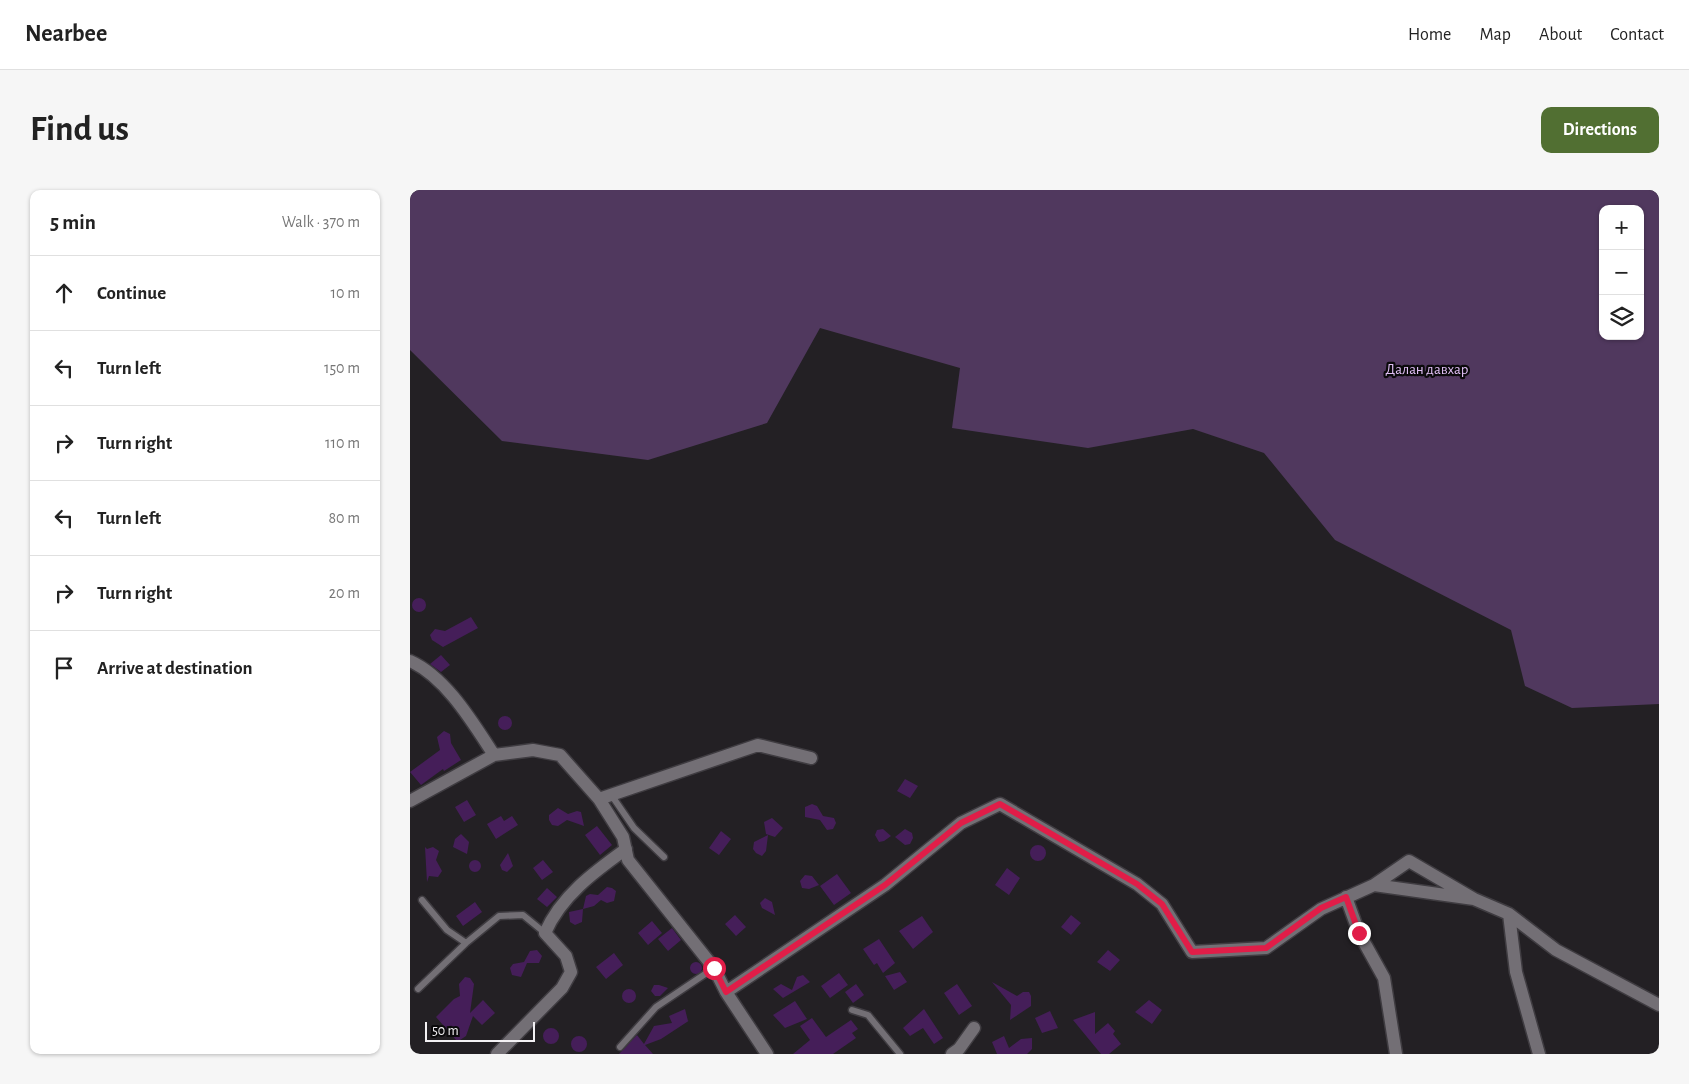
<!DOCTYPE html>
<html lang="en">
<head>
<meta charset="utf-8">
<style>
	body { margin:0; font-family:"Alegreya Sans",sans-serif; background:#f6f6f6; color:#222 }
	.controls { position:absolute; right:15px; top:15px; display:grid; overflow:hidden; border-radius:10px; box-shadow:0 1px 4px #0004 }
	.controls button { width:45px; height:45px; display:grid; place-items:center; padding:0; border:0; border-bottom:1px solid #e0e0e0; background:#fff; color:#222; font:25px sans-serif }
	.scale { position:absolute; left:15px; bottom:12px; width:110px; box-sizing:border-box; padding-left:5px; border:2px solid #f3f1f4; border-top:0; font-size:14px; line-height:18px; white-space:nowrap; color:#f3f1f4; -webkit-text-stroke:4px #0b0a0c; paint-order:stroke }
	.stop { position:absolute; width:15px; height:15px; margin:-11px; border:4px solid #e11d48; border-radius:50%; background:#fff }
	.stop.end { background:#e11d48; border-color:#fff; box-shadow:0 1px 5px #0008 }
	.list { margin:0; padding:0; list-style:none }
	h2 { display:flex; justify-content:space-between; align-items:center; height:65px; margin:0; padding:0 20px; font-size:21px }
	h2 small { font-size:16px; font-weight:400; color:#767676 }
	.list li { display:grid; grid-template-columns:32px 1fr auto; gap:15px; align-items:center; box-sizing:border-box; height:75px; padding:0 20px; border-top:1px solid #e0e0e0 }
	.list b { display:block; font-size:19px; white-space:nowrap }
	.list em { font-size:16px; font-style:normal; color:#767676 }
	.icon { flex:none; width:28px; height:28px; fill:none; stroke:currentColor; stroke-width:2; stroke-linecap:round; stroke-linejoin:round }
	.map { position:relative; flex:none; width:1249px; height:864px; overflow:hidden; border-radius:10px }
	header { display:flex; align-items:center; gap:30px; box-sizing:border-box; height:70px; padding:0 25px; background:#fff; border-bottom:1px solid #e0e0e0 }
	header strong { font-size:24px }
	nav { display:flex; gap:28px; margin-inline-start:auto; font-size:18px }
	.intro { display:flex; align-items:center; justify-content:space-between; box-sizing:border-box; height:120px; padding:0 30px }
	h1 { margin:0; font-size:35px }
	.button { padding:12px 22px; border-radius:10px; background:#516f32; color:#fff; font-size:18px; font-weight:700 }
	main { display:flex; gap:30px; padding:0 30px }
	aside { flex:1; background:#fff; border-radius:10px; box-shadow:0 1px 4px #0004 }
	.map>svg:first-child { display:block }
</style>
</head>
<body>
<header>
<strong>Nearbee</strong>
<nav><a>Home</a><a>Map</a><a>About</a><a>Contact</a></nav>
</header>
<div class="intro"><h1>Find us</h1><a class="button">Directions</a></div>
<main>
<aside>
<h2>5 min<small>Walk · 370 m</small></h2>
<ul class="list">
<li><svg class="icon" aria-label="ahead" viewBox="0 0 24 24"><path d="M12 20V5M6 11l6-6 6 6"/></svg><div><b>Continue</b></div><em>10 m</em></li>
<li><svg class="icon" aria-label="left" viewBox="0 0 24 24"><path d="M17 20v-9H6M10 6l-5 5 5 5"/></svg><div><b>Turn left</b></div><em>150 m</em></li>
<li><svg class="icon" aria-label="right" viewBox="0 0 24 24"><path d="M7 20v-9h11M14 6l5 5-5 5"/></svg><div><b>Turn right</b></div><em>110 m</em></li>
<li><svg class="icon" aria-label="left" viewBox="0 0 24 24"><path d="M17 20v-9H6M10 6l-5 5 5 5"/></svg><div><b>Turn left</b></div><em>80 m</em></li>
<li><svg class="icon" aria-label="right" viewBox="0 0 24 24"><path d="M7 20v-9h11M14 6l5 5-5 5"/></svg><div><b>Turn right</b></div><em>20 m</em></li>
<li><svg class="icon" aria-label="arrive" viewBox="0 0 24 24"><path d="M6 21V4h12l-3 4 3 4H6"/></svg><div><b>Arrive at destination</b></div></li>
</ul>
</aside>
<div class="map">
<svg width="1249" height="864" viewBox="0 0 1249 864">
	<rect width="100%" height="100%" fill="#232024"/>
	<path fill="#50385e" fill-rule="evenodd" d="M 0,0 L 1249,0 L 1249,514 L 1162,518 L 1115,496 L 1101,440 L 925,350 L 854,263 L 783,239 L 678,258 L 542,238 L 550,178 L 410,138 L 357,233 L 238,270 L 92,251 L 0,160 ZM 1193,19 L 1230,19 L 1230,146 L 1193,146 Z"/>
	<path fill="#451e59" d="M2 415a7 7 0 1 1 14 0a7 7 0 1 1-14 0Z
		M 61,427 L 68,438 L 33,457 L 22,450 L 20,445 L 25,439 L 35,441 Z
		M 31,465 L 40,475 L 31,482 L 20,474 Z
		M88 533a7 7 0 1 1 14 0a7 7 0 1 1-14 0Z
		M 34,541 L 40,544 L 41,553 L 51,570 L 34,581 L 33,579 L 11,595 L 0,582 L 30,560 L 27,547 Z
		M 495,589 L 508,596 L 500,608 L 487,601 Z
		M 57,610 L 66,625 L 54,632 L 45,617 Z
		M 402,614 L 407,616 L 413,626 L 424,628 L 426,633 L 423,639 L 417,640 L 410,630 L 395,627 L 395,617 Z
		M 148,618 L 158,624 L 167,621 L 171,622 L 174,636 L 157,630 L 148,636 L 142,635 L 139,630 L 139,625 Z
		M 91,626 L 94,631 L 102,626 L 108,635 L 86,649 L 77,634 Z
		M 362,628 L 373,638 L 365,647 L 356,644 L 354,632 Z
		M 187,636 L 202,655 L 190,665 L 175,645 Z
		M 473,639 L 481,646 L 474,651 L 469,652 L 465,645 L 467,640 Z
		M 495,639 L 502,643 L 503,648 L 500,654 L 495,655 L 485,647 Z
		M 311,641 L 321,649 L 309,665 L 299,658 Z
		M 51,644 L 59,652 L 57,664 L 43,657 L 45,649 Z
		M 358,645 L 356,661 L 352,666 L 346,663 L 343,659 L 344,652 Z
		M620 663a8 8 0 1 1 16 0a8 8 0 1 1-16 0Z
		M 15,657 L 17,659 L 23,657 L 29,661 L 26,670 L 32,681 L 28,687 L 19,686 L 17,692 Z
		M 98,663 L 103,676 L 97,682 L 92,680 L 90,675 Z
		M59 676a6 6 0 1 1 12 0a6 6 0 1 1-12 0Z
		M 133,670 L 143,682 L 132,690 L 123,678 Z
		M 597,678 L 610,688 L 599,705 L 585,695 Z
		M 427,684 L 441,703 L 424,715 L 410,696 Z
		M 395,685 L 402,686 L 409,695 L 399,699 L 392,698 L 390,691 Z
		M 197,697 L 202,698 L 206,701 L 204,711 L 197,713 L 191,710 L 184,716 L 173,719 L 176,706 L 180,704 L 188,705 Z
		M 137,698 L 147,707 L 137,717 L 127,709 Z
		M 355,708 L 362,712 L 365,725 L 352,718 L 350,713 Z
		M 65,712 L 72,722 L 53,736 L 46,726 Z
		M 173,719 L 172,732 L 165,735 L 160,732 L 159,722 Z
		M 325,725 L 336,737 L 326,746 L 315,734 Z
		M 661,725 L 671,733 L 661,745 L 651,737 Z
		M 512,726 L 523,742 L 503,759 L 489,741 Z
		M 242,731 L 252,743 L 238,755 L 228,743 Z
		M 262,738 L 271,750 L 258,761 L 248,749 Z
		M 469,749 L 485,773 L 473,783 L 467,773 L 464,775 L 453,759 Z
		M 127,760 L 132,766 L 129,773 L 117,773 L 111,787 L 102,785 L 100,778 L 103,774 L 114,772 L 120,761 Z
		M 698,760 L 710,770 L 700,781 L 687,772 Z
		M 204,763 L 213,775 L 196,789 L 186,777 Z
		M280 778a6 6 0 1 1 12 0a6 6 0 1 1-12 0Z
		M 490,782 L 497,792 L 484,800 L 475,786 Z
		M 429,783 L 438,795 L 420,808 L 411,796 Z
		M 393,785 L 400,792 L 373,808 L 363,799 L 371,794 L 382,800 L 387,787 Z
		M 55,787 L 60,788 L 64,794 L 60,823 L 73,810 L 85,823 L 72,835 L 63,826 L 56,846 L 50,850 L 46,850 L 26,827 L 44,809 L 50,806 L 49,794 Z
		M 582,792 L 607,806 L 613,802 L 619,802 L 621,806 L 621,816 L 600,830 L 601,815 Z
		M 446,794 L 454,805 L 443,813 L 435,802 Z
		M 547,794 L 562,816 L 549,825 L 534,803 Z
		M 244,795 L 249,795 L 258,798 L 250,806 L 245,806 L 241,801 Z
		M212 806a7 7 0 1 1 14 0a7 7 0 1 1-14 0Z
		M 739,810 L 752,820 L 742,834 L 725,822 Z
		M 385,811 L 397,829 L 375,838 L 363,825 Z
		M 275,819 L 278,831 L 280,830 L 251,849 L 235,855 L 243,864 L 209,864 L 227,845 L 234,854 L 244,836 L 262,833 L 259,826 Z
		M 514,819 L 533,848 L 524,854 L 513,838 L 500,846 L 493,838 Z
		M 640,821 L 648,838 L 632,843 L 625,828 Z
		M 685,822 L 685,844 L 698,833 L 705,841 L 703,844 L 711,854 L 699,864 L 691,864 L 663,830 Z
		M 402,828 L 416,847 L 441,830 L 448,839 L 442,843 L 446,848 L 423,864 L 383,864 L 400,850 L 390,836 Z
		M133 846a8 8 0 1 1 16 0a8 8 0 1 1-16 0Z
		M161 854a8 8 0 1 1 16 0a8 8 0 1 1-16 0Z
		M 594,846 L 599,858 L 611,849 L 622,848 L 622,859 L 617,864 L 587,864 L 582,852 Z"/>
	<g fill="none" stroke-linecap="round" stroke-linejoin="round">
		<defs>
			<path id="lane" d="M 202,606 L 224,638 L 254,667
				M 12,710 L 37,740 L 56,753
				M 8,799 L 56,753 L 89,726 L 113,725 L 135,743
				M 442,820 L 458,825 L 490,864
				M 210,857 L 246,817 L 304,778"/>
			<path id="street" d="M 0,471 C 36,487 63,533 84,565 L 123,560 L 150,565 L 189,609 L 213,647 L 218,670 L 304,778 L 316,802 L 357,864
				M 189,609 L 348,555 L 401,568
				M 0,611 L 84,565
				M 936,707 L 949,743 L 974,788 L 986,864
				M 1064,709 L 1099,724 L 1146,760 L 1249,815
				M 1099,724 L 1106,782 L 1129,864
				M 316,802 L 475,695 L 551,633 L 590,614 L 727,694 L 752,714 L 782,762 L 856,758 L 911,719 L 964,695 L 1064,709 L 999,671 L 964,695
				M 87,864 L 152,798 L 161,782 L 156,766 L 135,743 C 151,706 184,682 216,659
				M 542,864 L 549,859 L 564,838"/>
		</defs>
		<use href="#lane" stroke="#3f3c41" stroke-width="9"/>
		<use href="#street" stroke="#3f3c41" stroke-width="15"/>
		<use href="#lane" stroke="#736f75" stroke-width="6"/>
		<use href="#street" stroke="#736f75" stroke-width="12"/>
	</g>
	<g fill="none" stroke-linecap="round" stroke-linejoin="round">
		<path stroke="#e11d48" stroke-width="6" d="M 304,778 L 316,802 L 475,695 L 551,633 L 590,614 L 727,694 L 752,714 L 782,762 L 856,758 L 911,718 L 936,707 L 949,743"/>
	</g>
	<g text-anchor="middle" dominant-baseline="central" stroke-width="4.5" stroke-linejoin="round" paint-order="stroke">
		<g font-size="15" fill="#dfbef4" stroke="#0b0a0c">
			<text x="1017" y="179">Далан давхар</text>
		</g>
	</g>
</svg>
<div class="controls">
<button>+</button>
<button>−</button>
<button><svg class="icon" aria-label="layers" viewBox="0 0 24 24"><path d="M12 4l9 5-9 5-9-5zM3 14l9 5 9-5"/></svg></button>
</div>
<div class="scale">50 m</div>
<div class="stop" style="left:304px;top:778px"></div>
<div class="stop end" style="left:949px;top:743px"></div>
</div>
</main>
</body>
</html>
